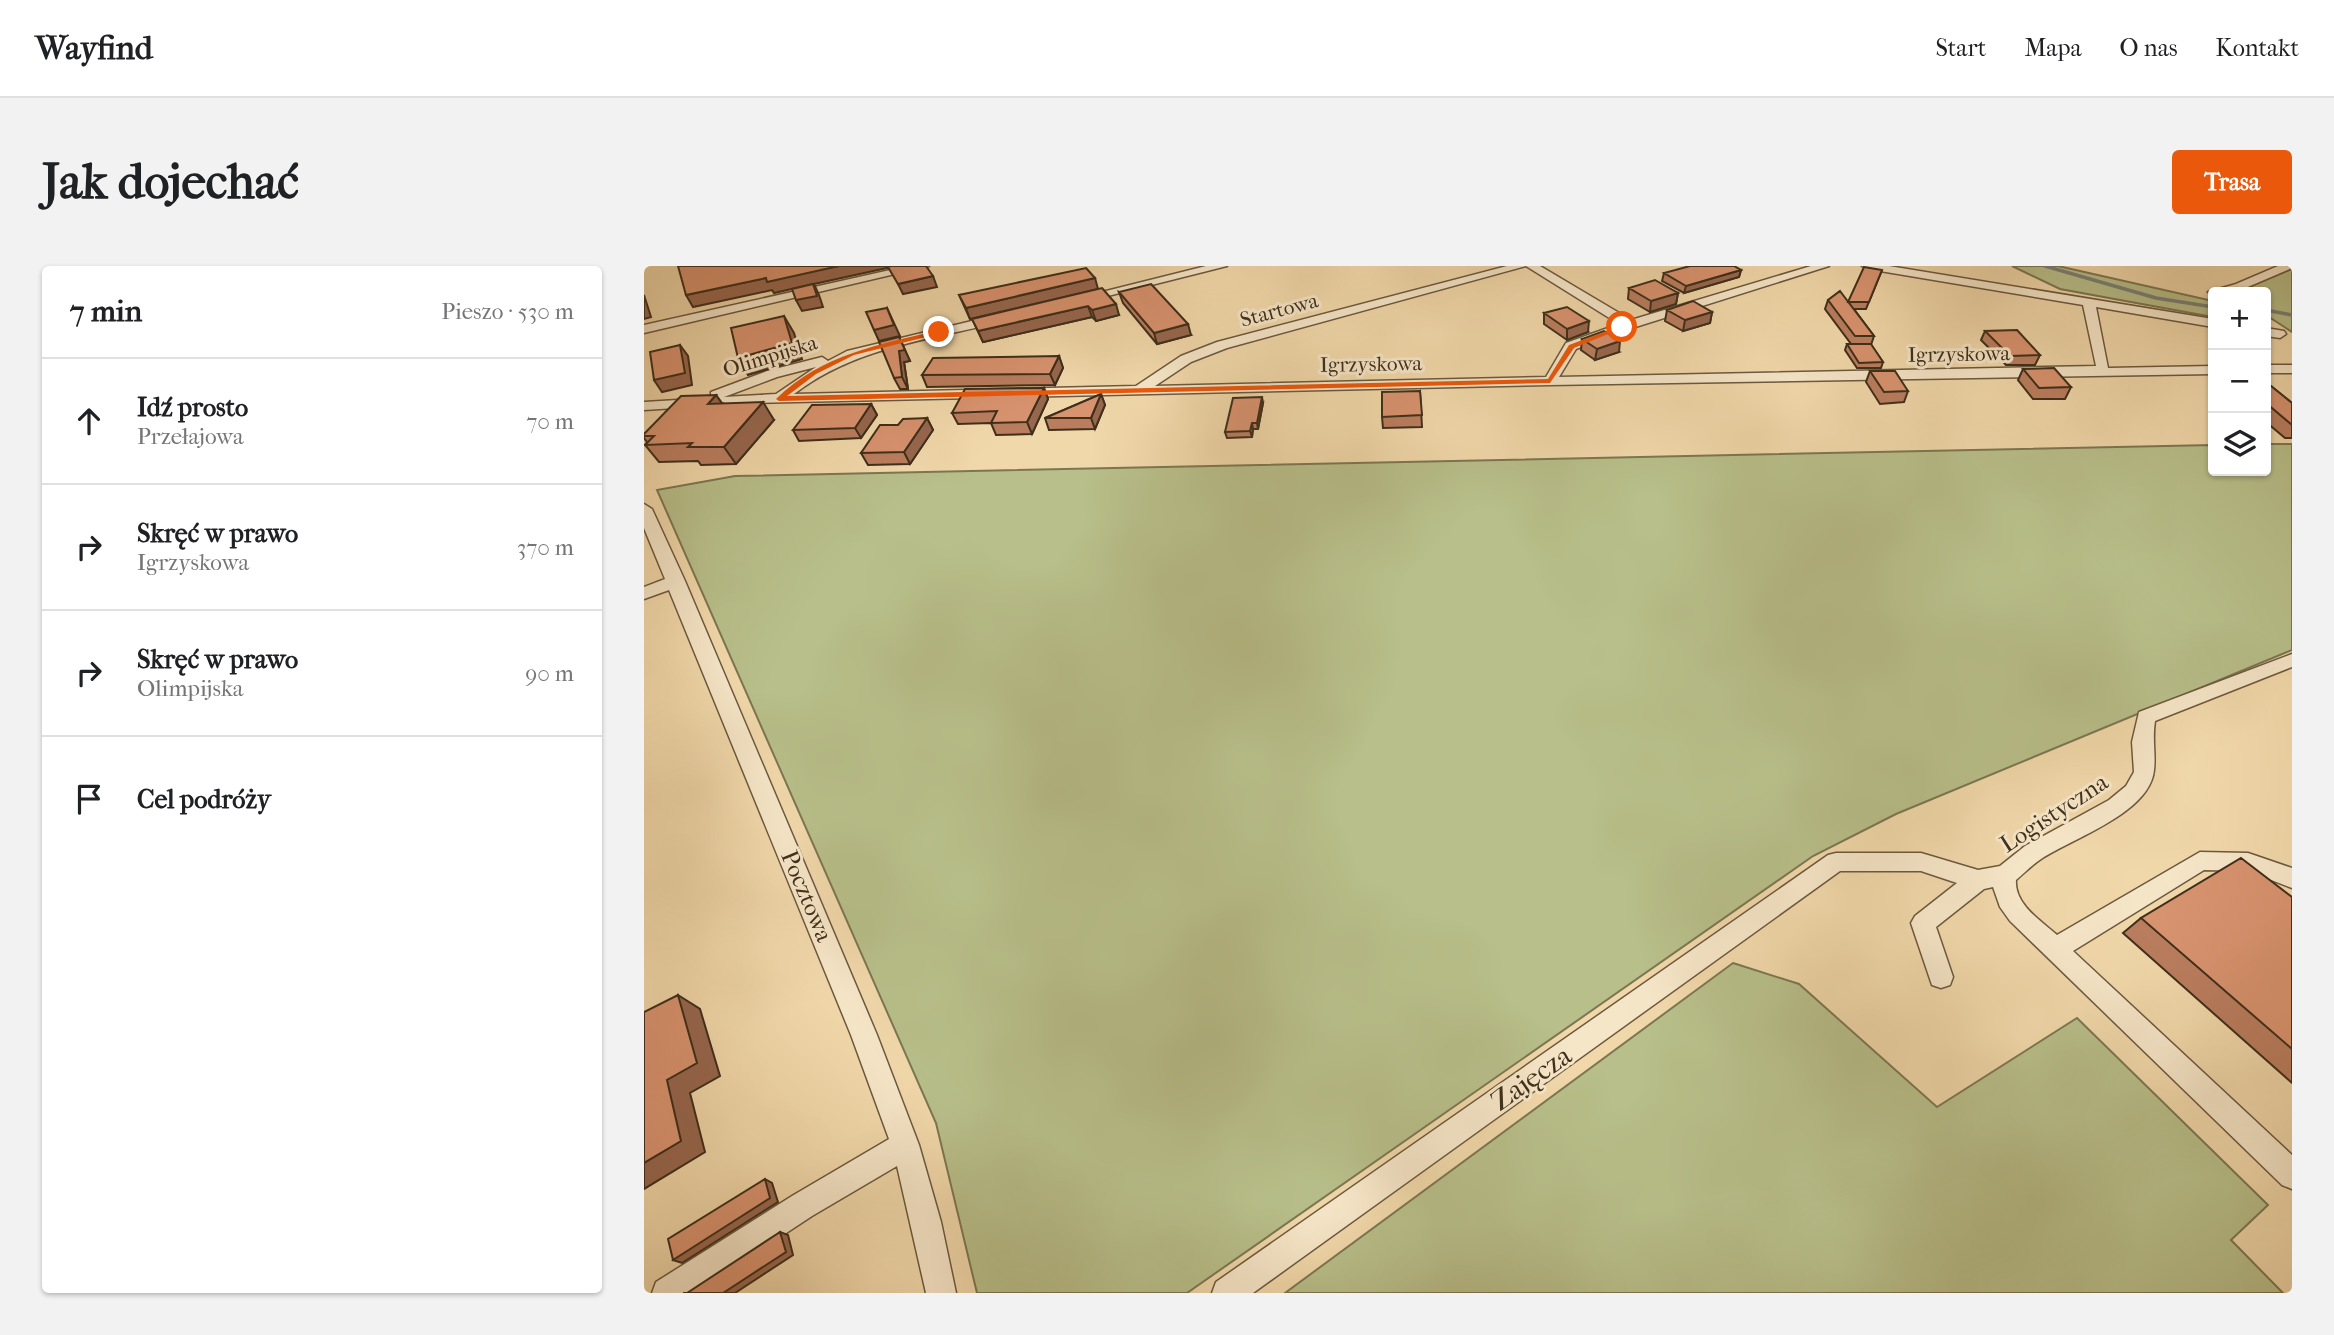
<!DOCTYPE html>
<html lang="pl">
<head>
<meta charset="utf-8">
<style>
	body { margin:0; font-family:"IM FELL French Canon",serif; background:#f2f2f2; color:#202124 }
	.controls { position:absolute; right:21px; top:21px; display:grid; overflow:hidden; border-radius:7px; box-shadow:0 2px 5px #0004 }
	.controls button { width:63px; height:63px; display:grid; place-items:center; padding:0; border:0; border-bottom:2px solid #e0e0e0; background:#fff; color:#202124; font:35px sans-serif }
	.stop { position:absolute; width:21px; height:21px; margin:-16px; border:5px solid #ea580c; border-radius:50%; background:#fff }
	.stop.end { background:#ea580c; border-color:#fff; box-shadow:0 2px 7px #0008 }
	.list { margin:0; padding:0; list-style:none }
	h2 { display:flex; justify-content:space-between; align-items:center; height:91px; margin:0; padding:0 28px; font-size:30px }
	h2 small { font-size:23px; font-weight:400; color:#757577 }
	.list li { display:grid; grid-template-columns:46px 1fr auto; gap:21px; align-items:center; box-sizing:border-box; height:126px; padding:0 28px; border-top:2px solid #e0e0e0 }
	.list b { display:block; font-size:26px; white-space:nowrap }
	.list p { margin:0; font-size:23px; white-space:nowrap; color:#757577 }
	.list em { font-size:23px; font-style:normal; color:#757577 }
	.icon { flex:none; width:38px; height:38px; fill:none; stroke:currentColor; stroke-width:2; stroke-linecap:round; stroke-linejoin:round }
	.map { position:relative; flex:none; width:1648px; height:1027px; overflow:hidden; border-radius:7px }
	header { display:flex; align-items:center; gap:42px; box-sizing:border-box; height:98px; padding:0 35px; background:#fff; border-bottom:2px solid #e0e0e0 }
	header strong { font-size:33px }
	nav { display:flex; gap:38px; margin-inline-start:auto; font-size:24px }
	.intro { display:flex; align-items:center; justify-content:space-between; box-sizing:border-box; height:168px; padding:0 42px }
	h1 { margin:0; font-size:49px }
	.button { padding:18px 32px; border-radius:7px; background:#ea580c; color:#fff; font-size:24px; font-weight:700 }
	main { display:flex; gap:42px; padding:0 42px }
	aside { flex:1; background:#fff; border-radius:7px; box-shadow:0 2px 5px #0004 }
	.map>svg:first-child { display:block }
</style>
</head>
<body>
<header>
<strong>Wayfind</strong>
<nav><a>Start</a><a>Mapa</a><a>O nas</a><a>Kontakt</a></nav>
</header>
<div class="intro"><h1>Jak dojechać</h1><a class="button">Trasa</a></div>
<main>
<aside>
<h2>7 min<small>Pieszo · 530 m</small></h2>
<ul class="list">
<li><svg class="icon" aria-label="ahead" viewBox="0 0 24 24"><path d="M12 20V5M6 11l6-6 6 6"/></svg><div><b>Idź prosto</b><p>Przełajowa</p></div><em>70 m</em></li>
<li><svg class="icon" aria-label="right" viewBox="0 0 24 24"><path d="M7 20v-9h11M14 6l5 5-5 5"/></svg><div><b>Skręć w prawo</b><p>Igrzyskowa</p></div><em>370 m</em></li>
<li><svg class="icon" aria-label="right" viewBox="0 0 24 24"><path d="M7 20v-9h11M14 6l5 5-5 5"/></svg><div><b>Skręć w prawo</b><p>Olimpijska</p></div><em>90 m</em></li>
<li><svg class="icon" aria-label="arrive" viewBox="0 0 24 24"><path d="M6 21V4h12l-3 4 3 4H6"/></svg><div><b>Cel podróży</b></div></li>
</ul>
</aside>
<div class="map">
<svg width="1648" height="1027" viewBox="0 0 1648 1027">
	<rect width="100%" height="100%" fill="#f1d8aa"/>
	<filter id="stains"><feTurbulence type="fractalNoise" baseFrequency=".00286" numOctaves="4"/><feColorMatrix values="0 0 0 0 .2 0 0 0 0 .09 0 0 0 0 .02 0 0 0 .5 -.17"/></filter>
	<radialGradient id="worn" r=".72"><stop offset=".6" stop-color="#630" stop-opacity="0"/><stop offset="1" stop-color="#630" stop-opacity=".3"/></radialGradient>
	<path fill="#b8bf8a" stroke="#7c7752" stroke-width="2" d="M 1368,0 L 1414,0 L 1569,35 L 1569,51 L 1416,23 Z
		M 1648,3 L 1648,66 L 1622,49 L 1622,26 L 1593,26 Z
		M 1622,178 L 1648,178 L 1648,384 L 1252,548 L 1169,590 L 543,1027 L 333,1027 L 292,857 L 13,224 L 91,210 L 1569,179 L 1569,205 L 1622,205 Z
		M 1089,697 L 1155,718 L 1293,841 L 1433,752 L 1624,939 L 1587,974 L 1639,1027 L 641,1027 Z"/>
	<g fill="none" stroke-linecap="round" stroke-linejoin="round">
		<path stroke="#7a8077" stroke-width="3.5" d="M 1401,0 L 1512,32 L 1569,41
			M 1622,44 L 1648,49"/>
		<defs>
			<path id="minor" d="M 264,0 L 285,0 L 0,67 L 0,59 Z
				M 562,0 L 583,0 L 436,37 L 430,33 Z
				M 863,0 L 882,0 L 583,82 L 547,96 L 511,120 L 902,111 L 922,77 L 975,58 L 882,0 L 896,0 L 987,54 L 1167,0 L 1185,0 L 982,64 L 932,83 L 915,111 L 1452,100 L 1439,39 L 1224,3 L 1218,0 L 1245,0 L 1569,53 L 1569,61 L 1452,41 L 1464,102 L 1569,100 L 1569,108 L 906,119 L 111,137 L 0,144 L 0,136 L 67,132 L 67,126 L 123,105 L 178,91 L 184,95 L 203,85 L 357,48 L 363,52 L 361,55 C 288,73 211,81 150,128 L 492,120 L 537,90 L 573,76 ZM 172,101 L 132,128 L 80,131 L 133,111 Z
				M 1634,0 L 1648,0 L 1648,2 L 1599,23 L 1569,26 L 1569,29 L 1564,26 L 1592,18 Z
				M 1622,62 L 1640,65 L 1642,68 L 1636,72 L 1622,70 Z
				M 1622,99 L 1648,99 L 1648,107 L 1622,107 Z
				M 0,238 L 8,243 L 41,315 L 233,769 L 275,879 L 297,956 L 312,1027 L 282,1027 L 253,900 L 168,950 L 51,1027 L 8,1027 L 12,1016 L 148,930 L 245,873 L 207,769 L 25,324 L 0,333 L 0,321 L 21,313 L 0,262 Z
				M 1648,388 L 1648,401 L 1511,455 C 1508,474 1512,488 1510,504 C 1506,547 1429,572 1397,593 C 1388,599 1380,607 1372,614 C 1370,638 1397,655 1413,669 L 1556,586 L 1604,587 L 1648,602 L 1648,622 L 1604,605 L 1560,604 L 1429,685 L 1648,889 L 1648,923 L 1638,919 L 1366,655 L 1356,641 L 1349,621 L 1340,623 L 1292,661 L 1309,711 L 1306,719 L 1297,722 L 1288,719 L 1267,657 L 1271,650 L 1313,617 L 1277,605 L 1196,605 L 609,1027 L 568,1027 L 572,1016 L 1184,589 L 1192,587 L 1277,587 L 1334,604 L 1356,600 L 1381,580 L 1465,534 L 1482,520 L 1490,506 L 1488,476 L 1495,446 Z"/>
		</defs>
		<use href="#minor" stroke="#6c593f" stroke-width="3"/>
		<use href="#minor" fill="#f6e6c8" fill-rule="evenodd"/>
	</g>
	<path fill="#ba7e5f" stroke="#3f2f1b" stroke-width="2" d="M 1097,4 L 1095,11 L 1040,27 L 1018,15 L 1020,7 Z
		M 1238,4 L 1222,43 L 1210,43 L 1230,70 L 1227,79 L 1239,96 L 1237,102 L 1213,102 L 1201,84 L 1203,78 L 1207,78 L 1181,43 L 1184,34 L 1205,36 Z
		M 985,22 L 1034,27 L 1032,38 L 1006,46 L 984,33 Z
		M 454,23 L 475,49 L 452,55 L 448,51 L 339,76 L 328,53 L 404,35 L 326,53 L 315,29 Z
		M 475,26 L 547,69 L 513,78 L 479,37 Z
		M 1023,44 L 1068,46 L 1066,57 L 1039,65 L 1021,55 Z
		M 900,47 L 944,66 L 923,74 L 900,58 Z
		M 1341,65 L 1396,89 L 1391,99 L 1362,99 L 1337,74 Z
		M 255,71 L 266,95 L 260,96 L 264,123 L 256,123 L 250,112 Z
		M 938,73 L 975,86 L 951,94 L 937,84 Z
		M 415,90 L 419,102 L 411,119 L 283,121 L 278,109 Z
		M 1379,103 L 1427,121 L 1421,133 L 1389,133 L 1374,114 Z
		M 1226,105 L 1264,125 L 1260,136 L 1236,138 L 1222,116 Z
		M 1622,116 L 1648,137 L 1648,172 L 1641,172 L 1622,156 Z
		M 400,122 L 404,133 L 388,168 L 352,169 L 347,157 L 314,158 L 308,147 Z
		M 776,125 L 778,161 L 739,162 L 738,151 Z
		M 457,128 L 461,139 L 451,163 L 405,164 L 401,152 Z
		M 72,129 L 78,137 L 130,154 L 92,198 L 57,199 L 54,195 L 15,196 L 1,179 L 3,176 L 0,172 L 0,168 Z
		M 619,137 L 614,163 L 609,163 L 608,171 L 583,172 L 581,166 Z
		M 227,138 L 233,149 L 217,172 L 155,175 L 149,164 Z
		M 283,152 L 289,164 L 266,198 L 224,199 L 217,187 L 254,159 Z
		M 1648,631 L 1648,817 L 1479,667 L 1497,652 Z"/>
	<path fill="#97674e" stroke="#3f2f1b" stroke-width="2" d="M 195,0 L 252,0 L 170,18 L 175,29 L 179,41 L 158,45 L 152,34 L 169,18 L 130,27 L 128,24 L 49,41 L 42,29 L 122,12 Z
		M 1097,4 L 1095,11 L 1040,27 L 1042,20 Z
		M 289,10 L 293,21 L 259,28 L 254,18 Z
		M 451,12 L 454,23 L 326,53 L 322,42 Z
		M 1034,27 L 1032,38 L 1006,46 L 1007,35 Z
		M 0,29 L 7,51 L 0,53 Z
		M 472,38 L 475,49 L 452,55 L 448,44 Z
		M 444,40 L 448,51 L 339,76 L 334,65 Z
		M 243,42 L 256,70 L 235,75 L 230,64 Z
		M 1068,46 L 1066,57 L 1039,65 L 1041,54 Z
		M 140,50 L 150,67 L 158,93 L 104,109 L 94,92 Z
		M 945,55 L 944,66 L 923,74 L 923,63 Z
		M 544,58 L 547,69 L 513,78 L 510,67 Z
		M 255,71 L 266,95 L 260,96 L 264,123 L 258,111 L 255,85 Z
		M 976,75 L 975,86 L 951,94 L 953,83 Z
		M 36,79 L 44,90 L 48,119 L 18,126 L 10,114 Z
		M 415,90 L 419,102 L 411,119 L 406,108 Z
		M 400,122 L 404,133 L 388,168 L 383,156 Z
		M 457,128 L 461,139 L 451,163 L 447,152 Z
		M 72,129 L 84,146 L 64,138 Z
		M 618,131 L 619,137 L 614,163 L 613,157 Z
		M 119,136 L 130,154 L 92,198 L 80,181 Z
		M 227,138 L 233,149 L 217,172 L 211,162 Z
		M 283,152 L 289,164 L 266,198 L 260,186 Z
		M 608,157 L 609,163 L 608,171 L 606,165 Z
		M 34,729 L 56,743 L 76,810 L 46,827 L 61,886 L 0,923 L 0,897 L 23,814 Z
		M 121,913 L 128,917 L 134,936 L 38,997 L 29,994 Z
		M 136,966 L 144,969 L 149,989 L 91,1027 L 79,1027 Z"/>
	<path fill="#d8936f" stroke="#3f2f1b" stroke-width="2" d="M 34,0 L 195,0 L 123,16 L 122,12 L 42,29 Z
		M 247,0 L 282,0 L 289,10 L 254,18 L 244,1 Z
		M 1046,0 L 1090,0 L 1097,4 L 1042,20 L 1020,7 Z
		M 1220,1 L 1238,4 L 1225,36 L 1204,36 Z
		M 442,2 L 451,12 L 322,42 L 315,29 Z
		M 1011,14 L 1034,27 L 1007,35 L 985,22 Z
		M 169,18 L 173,30 L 152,34 L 148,23 Z
		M 507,18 L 544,58 L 510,67 L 475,26 Z
		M 458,22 L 472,38 L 448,44 L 444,40 L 334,65 L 328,53 Z
		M 1196,25 L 1230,70 L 1211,70 L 1184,34 Z
		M 1049,35 L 1068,46 L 1041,54 L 1023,44 Z
		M 923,41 L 945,55 L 923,63 L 900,47 Z
		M 243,42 L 250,59 L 230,64 L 222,46 Z
		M 140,50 L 148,77 L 94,92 L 87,62 Z
		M 1373,64 L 1396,89 L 1366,90 L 1341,65 Z
		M 960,65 L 976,75 L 953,83 L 938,73 Z
		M 255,71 L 261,84 L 255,85 L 258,111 L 250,112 L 235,76 Z
		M 1203,78 L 1227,78 L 1239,96 L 1215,97 Z
		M 36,79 L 41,107 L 10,114 L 6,86 Z
		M 415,90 L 406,108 L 278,109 L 289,92 Z
		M 1410,102 L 1427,121 L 1395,122 L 1379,103 Z
		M 1226,105 L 1251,105 L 1264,125 L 1240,126 Z
		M 1622,116 L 1648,137 L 1648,159 L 1622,137 Z
		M 400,122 L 383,156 L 347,157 L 353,145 L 308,147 L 321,123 Z
		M 776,125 L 778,149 L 738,151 L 738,126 Z
		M 457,128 L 447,152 L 401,152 Z
		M 72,129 L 64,138 L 119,136 L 80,181 L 44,181 L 48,177 L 1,179 L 10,170 L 0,170 L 0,168 L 37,130 Z
		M 618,131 L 613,157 L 608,157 L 606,165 L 581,166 L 589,132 Z
		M 227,138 L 211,162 L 149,164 L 168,139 Z
		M 283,152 L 260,186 L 217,187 L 236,159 L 254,159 L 259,153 Z
		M 1597,592 L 1648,631 L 1648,783 L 1497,652 Z
		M 34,729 L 53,797 L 23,814 L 37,875 L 0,897 L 0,746 Z
		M 121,913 L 126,932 L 29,994 L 24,973 Z
		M 136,966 L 142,986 L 79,1027 L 39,1027 L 43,1027 Z"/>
	<path fill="#ea580c" d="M 976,60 L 981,61 L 930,82 L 906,117 L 135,135 L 132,133 C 178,88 235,79 295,64 L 298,67 L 210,89 L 172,108 L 143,130 L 904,113 L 925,79 Z"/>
	<g text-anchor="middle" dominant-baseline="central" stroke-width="6" stroke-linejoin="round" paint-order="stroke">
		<g font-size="21" fill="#3f2f1b" stroke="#f6e6c8">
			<text transform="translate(635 44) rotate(-15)">Startowa</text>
			<text transform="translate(1315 88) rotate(-1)">Igrzyskowa</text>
			<text transform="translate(126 90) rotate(-17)">Olimpijska</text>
			<text transform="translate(727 98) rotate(-1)">Igrzyskowa</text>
		</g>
		<g font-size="24" fill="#3f2f1b" stroke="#f6e6c8">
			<text transform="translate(1410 547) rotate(-33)">Logistyczna</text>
			<text transform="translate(163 630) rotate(67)">Pocztowa</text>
		</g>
		<g font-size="28" fill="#3f2f1b" stroke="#f6e6c8">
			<text transform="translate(887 812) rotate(-35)">Zajęcza</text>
		</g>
	</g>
	<rect width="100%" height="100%" filter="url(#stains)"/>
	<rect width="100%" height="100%" fill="url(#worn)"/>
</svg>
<div class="controls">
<button>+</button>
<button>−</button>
<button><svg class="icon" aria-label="layers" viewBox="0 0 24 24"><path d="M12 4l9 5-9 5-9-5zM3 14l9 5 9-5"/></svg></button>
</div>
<div class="stop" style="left:978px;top:61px"></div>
<div class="stop end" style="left:295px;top:66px"></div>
</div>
</main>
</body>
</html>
